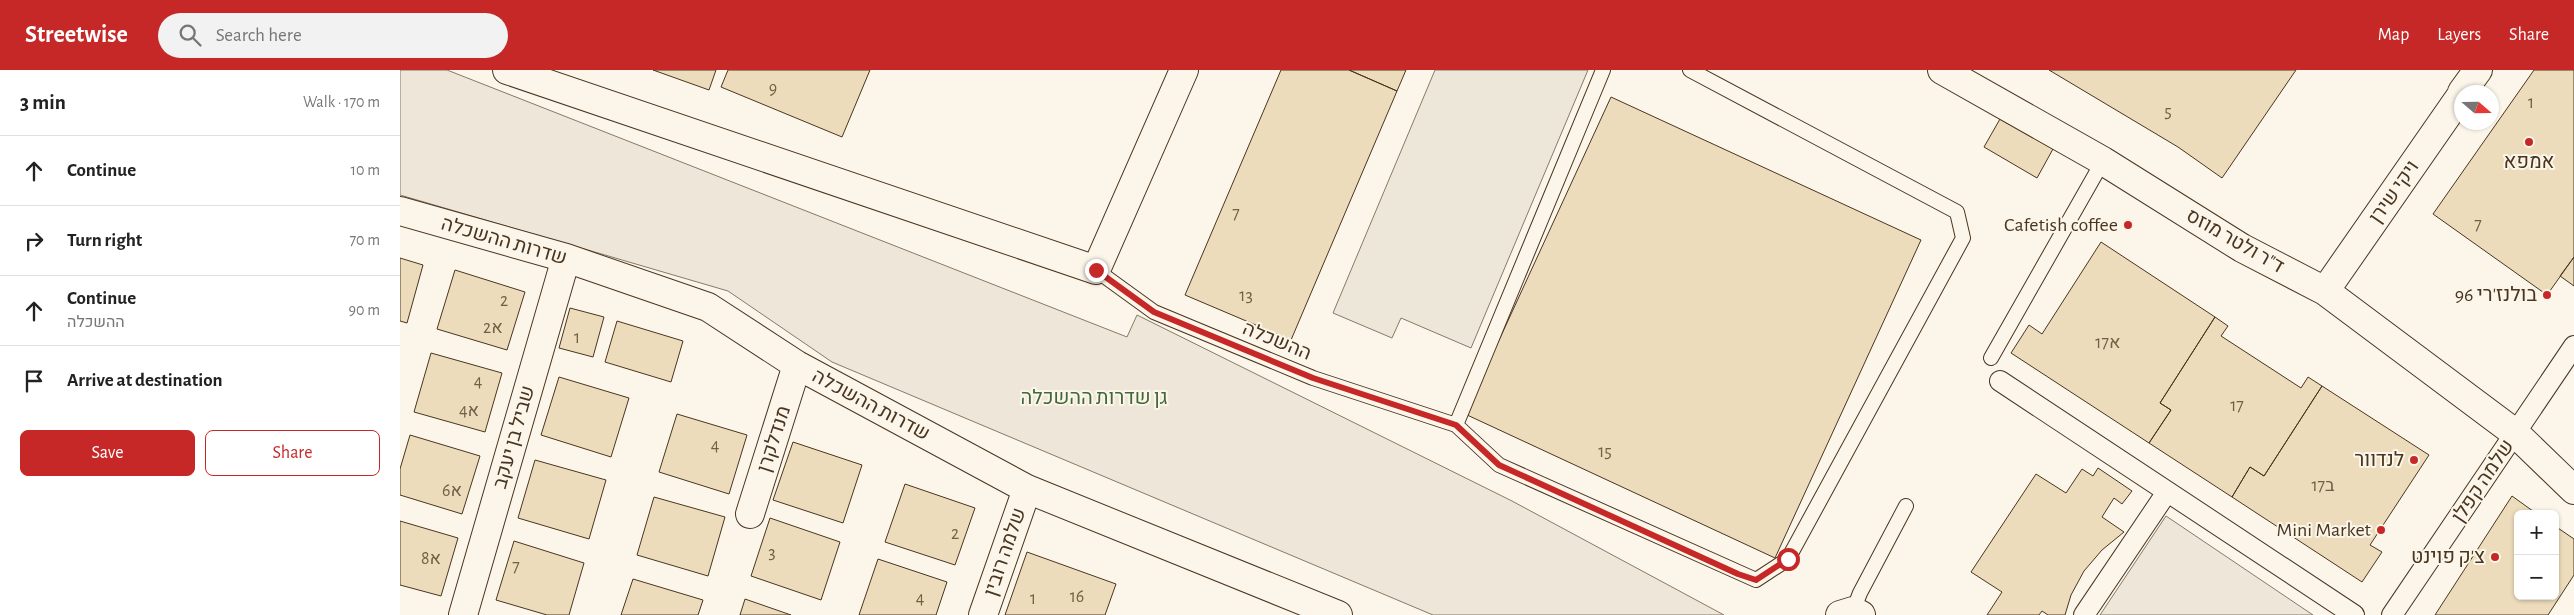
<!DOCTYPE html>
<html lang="en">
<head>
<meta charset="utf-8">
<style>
	body { margin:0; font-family:"Alegreya Sans",Heebo,sans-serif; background:#f2f2f2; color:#222 }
	.controls { position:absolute; right:15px; bottom:15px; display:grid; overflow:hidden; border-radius:8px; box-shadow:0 1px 4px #0004 }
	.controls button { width:45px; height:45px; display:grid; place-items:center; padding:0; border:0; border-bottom:1px solid #e0e0e0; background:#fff; color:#222; font:25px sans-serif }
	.compass { position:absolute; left:2054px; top:15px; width:45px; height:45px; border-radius:50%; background:#fff; box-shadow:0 1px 4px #0004; rotate:110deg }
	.stop { position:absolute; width:15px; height:15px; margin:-11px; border:4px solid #c62828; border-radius:50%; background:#fff }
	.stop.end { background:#c62828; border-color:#fff; box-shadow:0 1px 5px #0008 }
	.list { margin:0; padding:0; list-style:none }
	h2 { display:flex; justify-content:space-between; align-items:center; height:65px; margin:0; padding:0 20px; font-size:21px }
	h2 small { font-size:16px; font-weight:400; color:#767676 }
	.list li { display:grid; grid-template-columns:32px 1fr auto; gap:15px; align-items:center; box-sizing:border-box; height:70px; padding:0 20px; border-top:1px solid #e0e0e0 }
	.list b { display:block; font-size:19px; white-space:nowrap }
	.list p { margin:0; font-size:16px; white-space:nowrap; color:#767676 }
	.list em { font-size:16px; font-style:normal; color:#767676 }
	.actions { display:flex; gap:10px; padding:15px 20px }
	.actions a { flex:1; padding:11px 0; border:1px solid #c62828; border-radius:8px; text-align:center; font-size:18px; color:#c62828 }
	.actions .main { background:#c62828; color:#fff }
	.icon { flex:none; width:28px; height:28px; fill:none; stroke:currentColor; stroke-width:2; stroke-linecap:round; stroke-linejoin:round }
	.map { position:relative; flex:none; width:2174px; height:545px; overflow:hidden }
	header { display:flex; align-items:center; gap:30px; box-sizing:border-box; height:70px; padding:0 25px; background:#c62828; color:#fff }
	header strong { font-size:24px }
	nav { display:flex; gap:28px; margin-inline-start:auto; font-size:18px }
	.search { width:350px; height:45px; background:#f2f2f2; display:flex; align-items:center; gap:12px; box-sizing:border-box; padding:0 18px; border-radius:28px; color:#767676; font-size:19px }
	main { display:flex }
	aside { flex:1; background:#fff }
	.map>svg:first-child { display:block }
</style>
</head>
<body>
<header>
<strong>Streetwise</strong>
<div class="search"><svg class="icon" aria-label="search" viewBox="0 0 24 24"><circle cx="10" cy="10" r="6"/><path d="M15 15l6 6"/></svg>Search here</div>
<nav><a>Map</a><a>Layers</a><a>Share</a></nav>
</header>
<main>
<aside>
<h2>3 min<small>Walk · 170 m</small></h2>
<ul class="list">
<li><svg class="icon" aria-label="ahead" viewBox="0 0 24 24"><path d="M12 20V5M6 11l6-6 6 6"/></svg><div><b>Continue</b></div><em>10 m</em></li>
<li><svg class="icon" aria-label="right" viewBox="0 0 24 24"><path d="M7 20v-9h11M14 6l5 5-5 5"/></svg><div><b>Turn right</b></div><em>70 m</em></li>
<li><svg class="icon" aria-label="ahead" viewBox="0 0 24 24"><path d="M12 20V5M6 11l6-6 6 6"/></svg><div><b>Continue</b><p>ההשכלה</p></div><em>90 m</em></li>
<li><svg class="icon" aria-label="arrive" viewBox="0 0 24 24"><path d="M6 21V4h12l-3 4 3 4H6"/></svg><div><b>Arrive at destination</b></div></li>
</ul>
<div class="actions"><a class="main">Save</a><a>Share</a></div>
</aside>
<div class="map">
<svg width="2174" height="545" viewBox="0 0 2174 545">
	<rect width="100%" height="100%" fill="#fbf6e9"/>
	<path fill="#ede6d9" stroke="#887966" d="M 0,0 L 47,0 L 727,267 L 737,245 L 1112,431 L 1324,545 L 1033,545 L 432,292 L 328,221 L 0,125 Z
		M 1766,446 L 1913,545 L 1700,545 Z"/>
	<path fill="#ede7d9" stroke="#887966" d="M 1035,0 L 1188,0 L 1071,278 L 1001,248 L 992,268 L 933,243 Z"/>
	<path fill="#ecdcbc" stroke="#4a3520" d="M 253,0 L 316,0 L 309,20 Z
		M 328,0 L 470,0 L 442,67 L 321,17 Z
		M 881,0 L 949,0 L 997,21 L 891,270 L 785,225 Z
		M 949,0 L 1006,0 L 997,21 Z
		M 1649,0 L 1896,0 L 1822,108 L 1778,77 Z
		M 2134,0 L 2174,0 L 2174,187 L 2147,225 L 2033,144 Z
		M 1211,27 L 1521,170 L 1375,488 L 1065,344 Z
		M 1600,49 L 1653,79 L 1637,108 L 1584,77 Z
		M 1701,172 L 1815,247 L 1760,333 L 1771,340 L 1749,373 L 1611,283 L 1629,255 L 1642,264 Z
		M 2174,187 L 2174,216 L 2160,206 Z
		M 0,188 L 23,195 L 7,253 L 0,251 Z
		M 55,200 L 125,222 L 107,280 L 37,259 Z
		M 170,238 L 204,247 L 193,287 L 159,278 Z
		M 1815,247 L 1828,256 L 1821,266 L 1901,318 L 1908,307 L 1922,316 L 1864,406 L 1850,397 L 1832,427 L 1749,373 L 1771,340 L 1760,333 Z
		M 217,251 L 283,271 L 271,312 L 205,292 Z
		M 31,283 L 102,303 L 85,362 L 14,342 Z
		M 159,307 L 229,328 L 211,387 L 141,365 Z
		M 1922,316 L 2029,385 L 1970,475 L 1982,482 L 1962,512 L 1832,427 L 1850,397 L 1864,406 Z
		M 277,344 L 347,365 L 329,424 L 259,402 Z
		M 10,365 L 80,386 L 62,444 L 0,425 L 0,399 Z
		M 393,372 L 462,395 L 443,453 L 373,430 Z
		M 135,390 L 206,410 L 189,469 L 118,448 Z
		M 1698,398 L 1732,421 L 1722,434 L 1714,428 L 1702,447 L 1724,462 L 1702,480 L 1684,501 L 1671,525 L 1665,545 L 1648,545 L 1642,541 L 1639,545 L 1587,545 L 1602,522 L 1571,502 L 1636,404 L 1666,423 L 1682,399 L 1693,406 Z
		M 505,414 L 575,438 L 555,495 L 485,472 Z
		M 2112,426 L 2137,444 L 2118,444 L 2118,526 L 2155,526 L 2155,456 L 2174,469 L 2174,505 L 2148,545 L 2035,545 Z
		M 254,427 L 325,447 L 308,506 L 237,485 Z
		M 370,448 L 440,472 L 421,530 L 351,506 Z
		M 0,451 L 58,468 L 41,526 L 0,515 Z
		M 114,471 L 184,493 L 169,545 L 147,545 L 96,530 Z
		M 627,482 L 716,514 L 705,545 L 605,545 Z
		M 478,489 L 547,512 L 536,545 L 459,545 Z
		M 233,509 L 303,530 L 298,545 L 221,545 Z
		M 345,529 L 391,545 L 340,545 Z"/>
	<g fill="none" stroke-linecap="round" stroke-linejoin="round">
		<defs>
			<path id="service" d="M 696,200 L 754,242 L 913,308 L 1056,355 L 1099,395 L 1356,510 L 1388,489 L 1563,168 L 1557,142 L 1290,0
				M 1591,288 L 1703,91
				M 1056,355 L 1203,0
				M 1453,541 L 1460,523 L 1506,436"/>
			<path id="pedestrian" d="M 1600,311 L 1954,545
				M 1684,545 L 1767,422
				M 1992,545 L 2174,276"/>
			<path id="minor" d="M 107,0 L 696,200 L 784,0
				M 1542,0 L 1703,91 L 1842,178 L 1925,221 L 2115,363 L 2174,420
				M 2062,22 L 2078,0
				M 0,141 L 166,188 L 308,237 L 397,295 L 627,419 L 938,545
				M 1925,221 L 2062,24
				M 350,444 L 397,295
				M 63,545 L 166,188
				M 583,545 L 627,419
				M 1440,545 L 1453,541 L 1461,545"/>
		</defs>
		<use href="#service" stroke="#4a3520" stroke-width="16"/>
		<use href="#pedestrian" stroke="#4a3520" stroke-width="22"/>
		<use href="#minor" stroke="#4a3520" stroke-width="30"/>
		<use href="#service" stroke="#fbf6e9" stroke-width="14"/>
		<use href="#pedestrian" stroke="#fbf6e9" stroke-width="20"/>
		<use href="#minor" stroke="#fbf6e9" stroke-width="28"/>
	</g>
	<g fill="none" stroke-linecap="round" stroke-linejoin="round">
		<path stroke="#c62828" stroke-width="6" d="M 696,200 L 754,242 L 913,308 L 1056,355 L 1099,395 L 1338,504 L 1356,510 L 1388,489"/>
	</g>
	<g fill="#c62828" stroke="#fbf6e9" stroke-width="2">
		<circle cx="2129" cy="72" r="5"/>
		<circle cx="1728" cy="155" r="5"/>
		<circle cx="2147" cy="225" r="5"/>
		<circle cx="2014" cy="390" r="5"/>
		<circle cx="1981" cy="460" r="5"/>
		<circle cx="2095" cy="487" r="5"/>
	</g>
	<g text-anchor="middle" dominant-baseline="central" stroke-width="4" stroke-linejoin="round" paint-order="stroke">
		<g font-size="18" fill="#725f47">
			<text x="373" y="19">9</text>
			<text x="2131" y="33">1</text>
			<text x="1768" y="42">5</text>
			<text x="836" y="144">7</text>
			<text x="2078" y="155">7</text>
			<text x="846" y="226">13</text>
			<text x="104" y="231">2</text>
			<text x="93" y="258">2א</text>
			<text x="177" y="268">1</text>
			<text x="1708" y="273">17א</text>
			<text x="78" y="312">4</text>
			<text x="1837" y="336">17</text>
			<text x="69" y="341">4א</text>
			<text x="315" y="376">4</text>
			<text x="1205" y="382">15</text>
			<text x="1923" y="416">17ב</text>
			<text x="52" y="421">6א</text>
			<text x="555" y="464">2</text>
			<text x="372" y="483">3</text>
			<text x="31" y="489">8א</text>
			<text x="116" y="497">7</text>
			<text x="677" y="527">16</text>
			<text x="520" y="529">4</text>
			<text x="633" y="529">1</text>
		</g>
		<g font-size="20" fill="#4a3520" stroke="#fbf6e9" text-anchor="end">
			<text x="2129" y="92" text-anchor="middle">אמפא</text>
			<text x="1718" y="155">Cafetish coffee</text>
			<text x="2137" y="225">בולנז'רי 96</text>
			<text x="2004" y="390">לנדוור</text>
			<text x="1971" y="460">Mini Market</text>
			<text x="2085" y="487">צ'ק פוינט</text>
		</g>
		<g font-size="20" fill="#4a3520" stroke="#fbf6e9">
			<text transform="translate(1994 122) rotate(-55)">ויקי שירן</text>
			<text transform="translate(104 171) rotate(16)">שדרות ההשכלה</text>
			<text transform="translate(1835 171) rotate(30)">ד"ר ולטר מוזס</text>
			<text transform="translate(877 271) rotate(22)">ההשכלה</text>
			<text transform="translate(471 335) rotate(28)">שדרות ההשכלה</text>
			<text transform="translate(114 367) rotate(-74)">שביל בן יעקב</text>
			<text transform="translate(374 369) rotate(-72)">מנדלקרן</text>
			<text transform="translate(2083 411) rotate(-56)">שלמה קפלן</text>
			<text transform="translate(605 482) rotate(-71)">שלמה רובין</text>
		</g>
		<g font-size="20" fill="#436837" stroke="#fbf6e9">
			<text x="694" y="328">גן שדרות ההשכלה</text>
		</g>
	</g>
</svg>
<div class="controls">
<button>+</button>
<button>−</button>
</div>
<svg class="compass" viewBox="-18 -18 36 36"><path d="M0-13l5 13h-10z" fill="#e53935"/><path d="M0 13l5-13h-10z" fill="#767676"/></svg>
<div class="stop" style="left:1388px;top:489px"></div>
<div class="stop end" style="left:696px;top:200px"></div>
</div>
</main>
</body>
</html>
